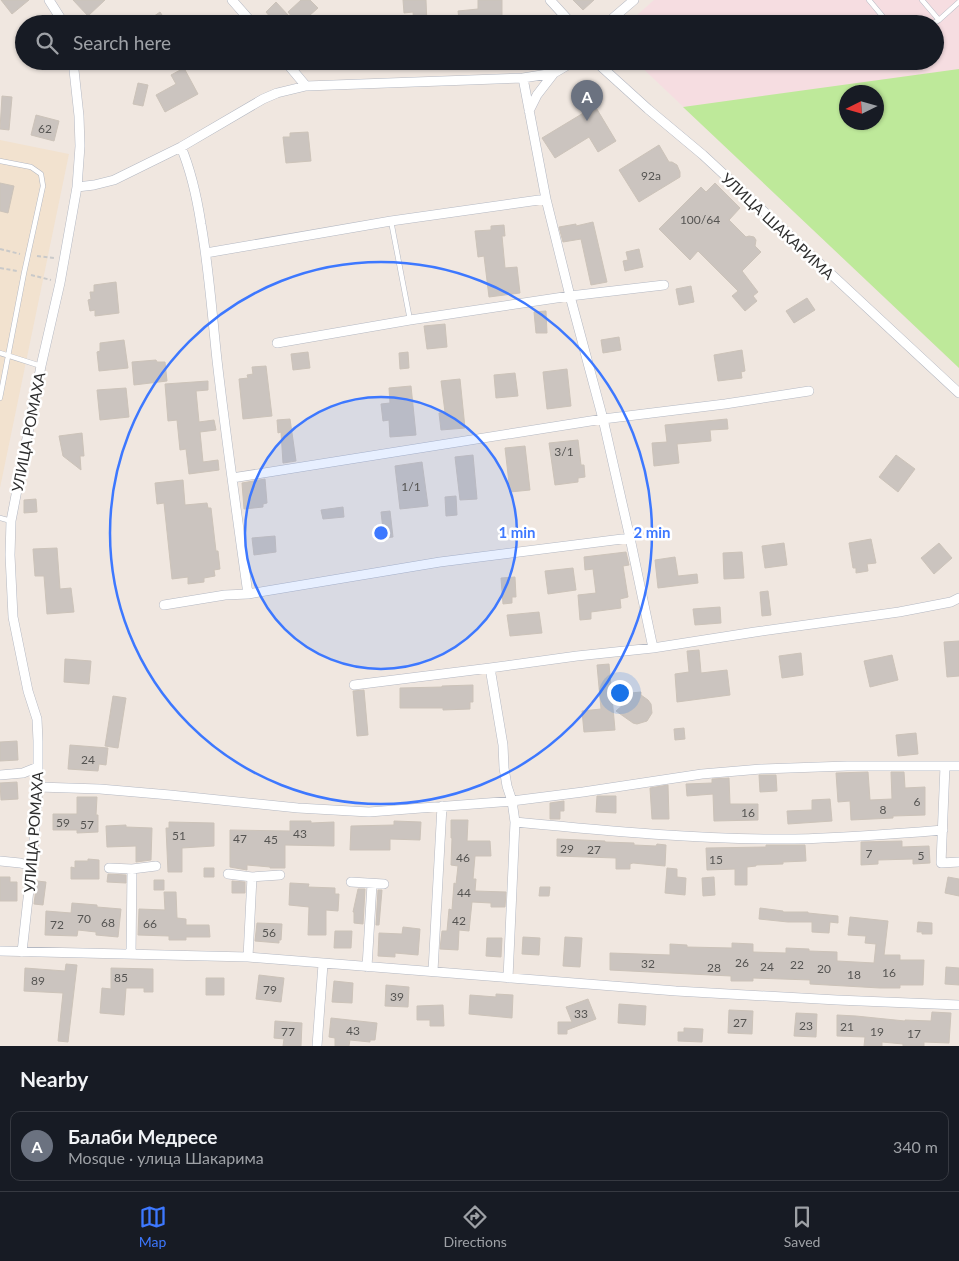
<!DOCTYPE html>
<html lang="en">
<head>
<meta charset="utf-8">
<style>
	body { margin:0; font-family:Lato,sans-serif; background:#20242c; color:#f1f3f6 }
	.compass { position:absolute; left:839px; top:85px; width:45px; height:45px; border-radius:50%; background:#171b24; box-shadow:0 1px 4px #0004; rotate:265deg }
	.you { position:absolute; left:619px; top:692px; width:18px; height:18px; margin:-12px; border:4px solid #fff; border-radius:50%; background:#1a73e8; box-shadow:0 0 0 8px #1a73e833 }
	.badge { display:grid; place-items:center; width:32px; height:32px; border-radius:50%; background:#3d78ff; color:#fff; font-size:16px; font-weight:700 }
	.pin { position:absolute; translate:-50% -41px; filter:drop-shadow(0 1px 2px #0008) }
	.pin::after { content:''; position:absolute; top:26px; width:18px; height:15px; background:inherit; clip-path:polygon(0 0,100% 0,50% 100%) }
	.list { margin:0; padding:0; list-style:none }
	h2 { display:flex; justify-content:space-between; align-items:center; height:65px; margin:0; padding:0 20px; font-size:21px }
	h2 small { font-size:16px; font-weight:400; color:#9ea1a6 }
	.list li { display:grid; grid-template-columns:32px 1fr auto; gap:15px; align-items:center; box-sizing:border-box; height:70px; margin:0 10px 10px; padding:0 10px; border:1px solid #363941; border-radius:10px }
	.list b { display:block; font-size:19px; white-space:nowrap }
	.list p { margin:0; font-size:16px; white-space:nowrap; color:#9ea1a6 }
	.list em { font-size:16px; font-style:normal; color:#9ea1a6 }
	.icon { flex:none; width:28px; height:28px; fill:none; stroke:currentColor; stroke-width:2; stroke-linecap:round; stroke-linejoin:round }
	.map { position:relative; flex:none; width:959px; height:1046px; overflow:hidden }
	.search { position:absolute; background:#171b24; box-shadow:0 1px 4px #0004; left:15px; right:15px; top:15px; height:55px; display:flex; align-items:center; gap:12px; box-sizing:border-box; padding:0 18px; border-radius:28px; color:#9ea1a6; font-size:19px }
	.sheet { height:145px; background:#171b24 }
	nav { display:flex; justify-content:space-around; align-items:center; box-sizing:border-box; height:70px; border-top:1px solid #363941; background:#171b24; font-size:14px; color:#9ea1a6 }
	nav a { display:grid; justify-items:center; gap:2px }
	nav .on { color:#3d78ff }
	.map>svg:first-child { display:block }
</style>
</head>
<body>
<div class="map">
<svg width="959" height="1046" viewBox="0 0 959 1046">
	<rect width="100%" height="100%" fill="#f0e7e0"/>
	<path fill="#f2e2cf" d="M 0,140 L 69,154 L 0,488 Z"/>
	<path fill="#f6dde1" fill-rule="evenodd" d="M 654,0 L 959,0 L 959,368 L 635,61 L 935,61 L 935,24 L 627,24 ZM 846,92 L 876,92 L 876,122 L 846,122 Z"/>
	<path fill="#bee99a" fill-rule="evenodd" d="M 959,69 L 959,368 L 683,107 ZM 846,92 L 876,92 L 876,122 L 846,122 Z"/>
	<path fill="#cbc4bf" stroke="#ccc3b9" d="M 1,0 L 29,0 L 12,14 Z
		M 73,0 L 105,0 L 88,16 Z
		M 301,0 L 310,0 L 318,8 L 300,24 L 298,24 L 288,12 Z
		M 403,0 L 426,0 L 427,24 L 414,24 L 413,12 L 404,13 Z
		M 478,0 L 502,0 L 502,17 L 459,20 L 458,11 L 478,9 Z
		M 573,0 L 594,0 L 583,10 Z
		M 276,2 L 288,15 L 278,24 L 276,24 L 266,12 Z
		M 160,12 L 168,24 L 143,24 Z
		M 184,68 L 198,94 L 165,112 L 156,95 L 176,84 L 171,75 Z
		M 138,83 L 148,85 L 143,106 L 133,104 Z
		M 2,96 L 12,97 L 9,130 L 0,129 Z
		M 595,106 L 616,141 L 598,152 L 589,137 L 555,158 L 542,138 Z
		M 36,115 L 59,121 L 54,141 L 31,135 Z
		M 308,132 L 311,161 L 286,163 L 283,137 L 290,137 L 290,133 Z
		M 659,145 L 669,162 L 672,162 L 677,165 L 680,172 L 680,177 L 639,202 L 619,170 Z
		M 0,183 L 14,186 L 8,213 L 0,211 Z
		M 715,183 L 740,208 L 729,220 L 746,237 L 749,236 L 754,237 L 756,240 L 755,246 L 761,252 L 742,271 L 758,292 L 753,296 L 757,301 L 745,311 L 732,296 L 738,291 L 698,251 L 690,260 L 659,229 L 701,187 L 706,192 Z
		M 593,222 L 607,282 L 591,285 L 581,239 L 563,242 L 559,227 L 576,224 L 576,226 Z
		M 504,225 L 505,236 L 502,236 L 505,268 L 517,267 L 520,293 L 489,297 L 484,256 L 478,257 L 475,231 L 491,230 L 491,226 Z
		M 639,249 L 643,267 L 625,271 L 623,261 L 628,260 L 626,252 Z
		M 116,282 L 119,313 L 95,316 L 95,310 L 90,311 L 88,300 L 91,299 L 90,292 L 94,292 L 94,285 Z
		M 691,286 L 694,302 L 679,305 L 676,289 Z
		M 807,298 L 815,310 L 794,323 L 786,311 Z
		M 546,311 L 547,333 L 536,333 L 534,312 Z
		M 445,324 L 447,347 L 427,349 L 424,326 Z
		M 619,337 L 621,350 L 603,353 L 601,340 Z
		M 124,340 L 128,368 L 99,371 L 97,352 L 100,351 L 100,343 Z
		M 742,350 L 745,371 L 741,372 L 742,378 L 718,381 L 714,355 Z
		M 308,352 L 310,368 L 293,370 L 291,354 Z
		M 408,352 L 409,368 L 400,369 L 399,353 Z
		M 156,360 L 157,362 L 165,362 L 167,381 L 134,385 L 132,362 Z
		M 266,366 L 272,416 L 243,419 L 239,379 L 248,378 L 247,375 L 253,374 L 252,367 Z
		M 567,369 L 571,406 L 547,409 L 543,372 Z
		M 515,373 L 518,396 L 496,398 L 494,375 Z
		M 460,379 L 465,428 L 441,430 L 439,413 L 445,412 L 441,381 Z
		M 208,381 L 208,390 L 196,391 L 199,422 L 214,420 L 216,430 L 200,432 L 203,462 L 218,460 L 219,470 L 189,474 L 186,449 L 180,450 L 177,420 L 168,421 L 165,384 Z
		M 411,386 L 416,435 L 390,437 L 389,420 L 383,421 L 381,404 L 390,403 L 389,388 Z
		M 126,388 L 129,417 L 100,420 L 97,390 Z
		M 290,419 L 296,461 L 283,463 L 281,432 L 278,433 L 277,420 Z
		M 727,419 L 728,429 L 710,430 L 711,441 L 677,444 L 679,463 L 654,466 L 652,443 L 667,442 L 665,425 Z
		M 82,433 L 84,456 L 80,456 L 81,470 L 63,456 L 59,436 Z
		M 578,440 L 581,465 L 584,465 L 585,477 L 578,478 L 578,482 L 555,485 L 549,443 Z
		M 525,446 L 530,490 L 510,492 L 505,448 Z
		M 473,455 L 477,499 L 460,500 L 455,457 Z
		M 896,455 L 915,469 L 898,492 L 879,477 Z
		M 422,462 L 428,506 L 400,509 L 395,466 Z
		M 265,479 L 267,503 L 263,504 L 263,507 L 244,509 L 242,483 Z
		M 183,480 L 185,505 L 207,503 L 208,508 L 211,508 L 216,551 L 218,551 L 220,569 L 214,570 L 215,576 L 204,578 L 204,582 L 188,584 L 188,577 L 172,579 L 164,503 L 157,504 L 155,483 Z
		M 456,496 L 457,515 L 446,516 L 445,497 Z
		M 36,499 L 37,512 L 24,513 L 24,500 Z
		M 343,507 L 344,517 L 323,519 L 321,510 Z
		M 390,511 L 393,537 L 384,538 L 381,512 Z
		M 275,536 L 276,552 L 254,555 L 252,538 Z
		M 871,539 L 876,563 L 867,564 L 868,571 L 856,573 L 856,568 L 853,568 L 849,543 Z
		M 784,543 L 787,565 L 765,568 L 762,546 Z
		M 939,543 L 952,558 L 934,574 L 921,558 Z
		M 57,548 L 60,589 L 71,588 L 74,612 L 47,614 L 44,576 L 35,576 L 33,549 Z
		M 626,552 L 629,565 L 623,566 L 628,597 L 620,599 L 621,608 L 591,612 L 591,619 L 580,620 L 578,595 L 596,593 L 593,569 L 585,570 L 584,557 Z
		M 742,552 L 744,578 L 724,579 L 723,553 Z
		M 675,557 L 678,576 L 697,574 L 698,583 L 658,588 L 655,560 Z
		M 573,568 L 576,590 L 548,594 L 545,571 Z
		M 515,577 L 516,597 L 512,597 L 512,603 L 503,604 L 501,578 Z
		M 768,591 L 771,615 L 762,616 L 760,592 Z
		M 720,607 L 721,623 L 695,625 L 693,609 Z
		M 539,612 L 542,633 L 510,636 L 507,615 Z
		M 959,641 L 959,676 L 947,677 L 944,642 Z
		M 699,650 L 701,673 L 727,670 L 730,695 L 677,702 L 675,674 L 689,672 L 687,651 Z
		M 801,653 L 803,675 L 782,678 L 779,656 Z
		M 892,655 L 898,680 L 870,687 L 864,661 Z
		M 65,659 L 91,661 L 89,684 L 64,682 Z
		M 609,664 L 615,730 L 584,732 L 582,711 L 601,709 L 597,665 Z
		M 473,685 L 473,702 L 470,702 L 470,709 L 443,710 L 443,708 L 400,708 L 400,688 L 442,687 L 442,686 Z
		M 364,690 L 368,735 L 357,736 L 353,691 Z
		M 641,692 L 641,695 L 648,700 L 651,704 L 652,713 L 647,721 L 637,724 L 633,723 L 616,711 L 631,698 L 631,693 Z
		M 113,696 L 126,698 L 118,748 L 105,746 Z
		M 684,728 L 685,739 L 675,740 L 674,729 Z
		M 916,733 L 918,754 L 898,756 L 896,735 Z
		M 17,741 L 18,760 L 0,761 L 0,742 Z
		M 70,745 L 108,748 L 106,765 L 99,764 L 98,771 L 68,769 Z
		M 868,772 L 870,800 L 892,799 L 891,772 L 904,772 L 905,788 L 925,787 L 925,815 L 893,816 L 893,818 L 851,820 L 850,801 L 838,802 L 836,773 Z
		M 759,775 L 776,775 L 777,791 L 760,792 Z
		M 729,778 L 730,804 L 758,804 L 758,820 L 714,821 L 713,794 L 687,796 L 686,784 L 712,783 L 712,779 Z
		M 17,782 L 18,799 L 1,800 L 0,783 Z
		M 668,785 L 669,819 L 652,819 L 650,788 Z
		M 597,796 L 616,796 L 616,813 L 596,812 Z
		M 77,797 L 97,797 L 96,815 L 98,815 L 98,832 L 77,833 L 77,830 L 53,830 L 53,814 L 77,814 Z
		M 830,799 L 832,821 L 788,824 L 787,811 L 812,810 L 812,800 Z
		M 564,801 L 564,811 L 560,811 L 560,819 L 550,819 L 550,803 Z
		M 451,820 L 468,820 L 467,841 L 490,841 L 491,856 L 475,856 L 473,879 L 476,879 L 475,891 L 506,892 L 505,907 L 491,907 L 491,903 L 472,902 L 469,931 L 459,930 L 458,950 L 440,949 L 442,931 L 447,931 L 449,909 L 452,910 L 454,883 L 456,884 L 458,866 L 451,865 L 452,838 L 451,838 Z
		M 290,821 L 311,821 L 311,823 L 334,822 L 334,846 L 285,845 L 285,868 L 270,868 L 270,867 L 247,865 L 247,870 L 230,867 L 230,830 L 290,831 Z
		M 394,821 L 421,822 L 420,840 L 390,839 L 390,850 L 350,850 L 351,826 L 394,825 Z
		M 169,822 L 214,823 L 214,846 L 182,848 L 182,872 L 168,872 L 166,828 L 169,828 Z
		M 126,825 L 126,827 L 152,828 L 151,860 L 136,862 L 136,846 L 107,847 L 106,826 Z
		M 557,839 L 605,841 L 605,842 L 634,843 L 634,845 L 656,846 L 657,844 L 666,845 L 665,866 L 633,863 L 630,864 L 630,869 L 616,869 L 616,858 L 557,856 Z
		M 902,841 L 902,847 L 929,846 L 930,863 L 913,864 L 913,859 L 878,860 L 878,864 L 861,865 L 861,842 Z
		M 766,845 L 805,845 L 806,861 L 783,862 L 783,864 L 756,865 L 756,866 L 747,867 L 747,885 L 735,885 L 735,869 L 707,870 L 706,848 L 766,847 Z
		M 88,859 L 99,860 L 99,879 L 71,879 L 71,867 L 75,868 L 75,861 L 88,861 Z
		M 204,868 L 214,868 L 214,877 L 204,877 Z
		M 667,868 L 677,869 L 677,877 L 686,878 L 685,895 L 665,893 Z
		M 108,874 L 126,875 L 126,883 L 107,882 Z
		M 0,877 L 10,877 L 10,882 L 17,882 L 17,901 L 0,901 Z
		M 714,877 L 715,895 L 703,896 L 702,878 Z
		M 948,877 L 959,879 L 959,896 L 945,893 Z
		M 154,880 L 164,880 L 164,890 L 154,890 Z
		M 37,881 L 46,882 L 43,905 L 34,904 Z
		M 232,881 L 245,882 L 245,893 L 232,893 Z
		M 290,883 L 309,884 L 308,887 L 335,888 L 335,894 L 339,894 L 338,911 L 326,910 L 326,935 L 308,935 L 309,907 L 289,905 Z
		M 540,887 L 550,887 L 549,896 L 539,896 Z
		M 358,889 L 365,889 L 363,924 L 354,923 L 354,912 L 353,912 Z
		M 378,890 L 382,890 L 379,925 L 376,925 Z
		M 164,892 L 176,892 L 177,918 L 186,919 L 186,925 L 209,925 L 210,937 L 186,937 L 186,940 L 169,940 L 169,936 L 138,935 L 139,909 L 165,910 Z
		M 72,903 L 97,905 L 97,907 L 121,909 L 118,937 L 96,935 L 96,932 L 78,930 L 77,936 L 45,935 L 46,911 L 71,913 Z
		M 760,908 L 783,911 L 783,912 L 808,912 L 808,913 L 838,916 L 838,923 L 830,922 L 829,933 L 812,932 L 812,922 L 788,922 L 759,919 Z
		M 850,917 L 888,921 L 884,955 L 900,955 L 900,960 L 924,960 L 923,985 L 900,985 L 900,988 L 880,988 L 810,984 L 810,980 L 753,978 L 753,981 L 731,981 L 731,976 L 610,970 L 610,953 L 670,955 L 670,944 L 687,945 L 687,947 L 732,948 L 732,943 L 753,944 L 753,952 L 786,953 L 786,948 L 809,949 L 809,951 L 837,952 L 837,961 L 874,963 L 876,944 L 865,943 L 866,936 L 848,935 Z
		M 918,922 L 932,923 L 932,934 L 922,934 L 922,932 L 917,932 Z
		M 257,923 L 282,924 L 281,940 L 279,940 L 279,943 L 255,941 Z
		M 403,927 L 420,929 L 418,955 L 395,953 L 395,957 L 378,956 L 379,933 L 402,934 Z
		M 335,931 L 352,931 L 351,948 L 334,948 Z
		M 523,937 L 540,938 L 539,955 L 522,954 Z
		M 565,937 L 582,938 L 580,967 L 563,966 Z
		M 487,938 L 502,938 L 501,957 L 486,956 Z
		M 66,964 L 77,965 L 68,1042 L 58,1041 L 63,993 L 24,991 L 25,968 L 65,971 Z
		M 946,967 L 959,968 L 959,985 L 945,984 Z
		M 111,968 L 153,969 L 153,992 L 144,992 L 144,988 L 126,988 L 124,1015 L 100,1013 L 102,988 L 111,989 Z
		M 259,975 L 284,978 L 281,1002 L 256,999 Z
		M 206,978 L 224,978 L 224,995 L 206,995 Z
		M 334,981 L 353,983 L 352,1003 L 332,1002 Z
		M 386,985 L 409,987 L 408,1007 L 385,1006 Z
		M 496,994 L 513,995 L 512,1018 L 469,1014 L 470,995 L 496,997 Z
		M 588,999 L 596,1019 L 567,1030 L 567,1034 L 558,1034 L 558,1022 L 572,1022 L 566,1007 Z
		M 619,1004 L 646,1006 L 645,1025 L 618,1023 Z
		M 443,1005 L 444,1026 L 430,1026 L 430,1020 L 417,1020 L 417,1006 Z
		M 729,1010 L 753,1011 L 752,1034 L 728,1033 Z
		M 932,1012 L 951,1013 L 949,1043 L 924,1042 L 924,1046 L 903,1046 L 903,1044 L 882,1042 L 882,1046 L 864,1046 L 865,1037 L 837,1036 L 837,1015 L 856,1016 L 905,1021 L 905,1020 L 931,1021 Z
		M 796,1013 L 817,1014 L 816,1037 L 794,1036 Z
		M 331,1018 L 377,1023 L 375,1040 L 370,1040 L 370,1042 L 350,1040 L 349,1046 L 335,1046 L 335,1038 L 329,1037 Z
		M 275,1021 L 302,1023 L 301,1046 L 283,1046 L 284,1039 L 274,1038 Z
		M 684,1028 L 703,1029 L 702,1042 L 678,1041 L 678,1032 L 684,1032 Z"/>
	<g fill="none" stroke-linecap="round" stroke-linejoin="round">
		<defs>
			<path id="lane" d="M 869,0 L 889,24
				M 922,0 L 939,20
				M 932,24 L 939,20 L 959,2
				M 0,161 L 31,167 L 41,174 L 43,186 L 24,273 L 0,398
				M 391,221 L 410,320
				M 0,353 L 41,366
				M 0,518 L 11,521"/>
			<path id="street" d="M 49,0 L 61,19 L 63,24
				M 232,0 L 253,24
				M 550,0 L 572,24
				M 606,24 L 634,0
				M 285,61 L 306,86
				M 595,61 L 648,109 L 703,155 L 959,393
				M 523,78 L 546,199 L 570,296 L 603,419 L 630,538 L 653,648
				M 529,111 L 537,95 L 554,73
				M 181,147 C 191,171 197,198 201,224 C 209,269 212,314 217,360 C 226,438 237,516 248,594
				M 77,187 L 94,185 L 114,180 L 181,147 L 263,99 L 277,93 L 306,86 L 523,78 L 554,73 L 566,66 L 578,61
				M 206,253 L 391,221 L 546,199
				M 277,343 L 410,320 L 570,296 L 664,285
				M 232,478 L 603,419 L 725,404 L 809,391
				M 164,605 L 225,595 L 248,594 L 440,562 L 630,538
				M 490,668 L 503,745 L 504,768 L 507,786 L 512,801 L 515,822 L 508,978
				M 354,685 L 490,668 L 577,656 L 653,648 L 755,632 L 899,612 L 951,602 L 959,598
				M 945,766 L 941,863 L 959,862
				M 0,775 L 23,773 L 38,767
				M 38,787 L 100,789 L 170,795 L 298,808 L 369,812 L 512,801 L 583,792 L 702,774 L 761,769 L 847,766 L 959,766
				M 515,822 C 608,831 702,840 795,839 C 845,838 894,834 943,830
				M 0,861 L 20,863 L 32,866
				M 109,868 L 132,869 L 156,866
				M 228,874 L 252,877 L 280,875
				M 351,882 L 384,884
				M 0,951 L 248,957 L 676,991 L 837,1000 L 959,1005
				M 22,952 L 33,854 L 38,787 L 38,741 L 37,719 L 28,691 L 13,617 L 10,555 L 11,521 L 41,366 L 60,283 L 77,187 L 80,146 L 79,116 L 73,61
				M 131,954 L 132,869
				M 248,957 L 252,877
				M 367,967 L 372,884
				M 433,971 L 442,806
				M 317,1046 L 323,964"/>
		</defs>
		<use href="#lane" stroke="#b4b8c2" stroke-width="5.5"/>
		<use href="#street" stroke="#b4b8c2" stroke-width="10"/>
		<path stroke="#c9c9c9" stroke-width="2" stroke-dasharray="4 2.5" stroke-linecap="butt" d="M 0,249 L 20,254
			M 37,256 L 54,258
			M 0,268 L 17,271
			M 31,275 L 51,280"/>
		<use href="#lane" stroke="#fff" stroke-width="4.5"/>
		<use href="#street" stroke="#fff" stroke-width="9"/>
	</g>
	<circle cx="381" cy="533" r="136" fill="#3d78ff" fill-opacity=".12"/>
	<g fill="none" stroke="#3d78ff" stroke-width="2.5">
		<circle cx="381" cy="533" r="136"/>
		<circle cx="381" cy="533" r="271"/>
	</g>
	<g text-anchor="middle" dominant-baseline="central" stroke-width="5" stroke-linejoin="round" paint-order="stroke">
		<g font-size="12" fill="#555452">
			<text x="45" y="128">62</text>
			<text x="651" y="175">92а</text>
			<text x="700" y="219">100/64</text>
			<text x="564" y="451">3/1</text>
			<text x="411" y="486">1/1</text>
			<text x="88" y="759">24</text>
			<text x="917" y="801">6</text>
			<text x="883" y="809">8</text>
			<text x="748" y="812">16</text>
			<text x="63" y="822">59</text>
			<text x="87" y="824">57</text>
			<text x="300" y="833">43</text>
			<text x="179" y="835">51</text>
			<text x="240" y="838">47</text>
			<text x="271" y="839">45</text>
			<text x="567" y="848">29</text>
			<text x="594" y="849">27</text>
			<text x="869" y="853">7</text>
			<text x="921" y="855">5</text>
			<text x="463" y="857">46</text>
			<text x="716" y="859">15</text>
			<text x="464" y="892">44</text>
			<text x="84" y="918">70</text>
			<text x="459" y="920">42</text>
			<text x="108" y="922">68</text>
			<text x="150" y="923">66</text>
			<text x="57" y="924">72</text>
			<text x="269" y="932">56</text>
			<text x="742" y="962">26</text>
			<text x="648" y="963">32</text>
			<text x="797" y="964">22</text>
			<text x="767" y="966">24</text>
			<text x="714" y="967">28</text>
			<text x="824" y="968">20</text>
			<text x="889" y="972">16</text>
			<text x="854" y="974">18</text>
			<text x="121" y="977">85</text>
			<text x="38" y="980">89</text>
			<text x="270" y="989">79</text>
			<text x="397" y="996">39</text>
			<text x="581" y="1013">33</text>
			<text x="740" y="1022">27</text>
			<text x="806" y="1025">23</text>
			<text x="847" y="1026">21</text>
			<text x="353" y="1030">43</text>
			<text x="288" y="1031">77</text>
			<text x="877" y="1031">19</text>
			<text x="914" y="1033">17</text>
		</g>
		<g font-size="15" fill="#2e2e2e" stroke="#fff">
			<text transform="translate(778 226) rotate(43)">УЛИЦА ШАКАРИМА</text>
			<text transform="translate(28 432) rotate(-79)">УЛИЦА РОМАХА</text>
			<text transform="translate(33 832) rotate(-86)">УЛИЦА РОМАХА</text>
		</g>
	</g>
	<circle cx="381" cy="533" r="8" fill="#3d78ff" stroke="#fff" stroke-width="2.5"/>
	<g font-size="15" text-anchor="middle" font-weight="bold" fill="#3d78ff" stroke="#fff" stroke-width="5" stroke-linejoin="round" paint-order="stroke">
		<text x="517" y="538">1 min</text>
		<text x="652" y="538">2 min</text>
	</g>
</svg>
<svg class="compass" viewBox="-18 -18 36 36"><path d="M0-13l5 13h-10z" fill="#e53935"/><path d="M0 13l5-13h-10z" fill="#9ea1a6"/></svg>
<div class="you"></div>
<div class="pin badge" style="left:587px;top:121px;background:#6b7280">A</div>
<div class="search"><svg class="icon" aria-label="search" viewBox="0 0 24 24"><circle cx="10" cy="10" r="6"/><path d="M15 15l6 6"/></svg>Search here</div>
</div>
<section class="sheet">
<h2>Nearby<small></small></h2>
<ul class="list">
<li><span class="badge" style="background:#6b7280">A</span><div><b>Балаби Медресе</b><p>Mosque · улица Шакарима</p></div><em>340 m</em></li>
</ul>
</section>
<nav>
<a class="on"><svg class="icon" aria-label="map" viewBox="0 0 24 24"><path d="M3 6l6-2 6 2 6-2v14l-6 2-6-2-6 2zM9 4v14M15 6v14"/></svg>Map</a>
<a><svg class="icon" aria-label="directions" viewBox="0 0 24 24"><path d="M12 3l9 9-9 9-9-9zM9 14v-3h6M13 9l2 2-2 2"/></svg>Directions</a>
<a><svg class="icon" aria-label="saved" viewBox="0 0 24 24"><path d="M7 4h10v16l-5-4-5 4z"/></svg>Saved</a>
</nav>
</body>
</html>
